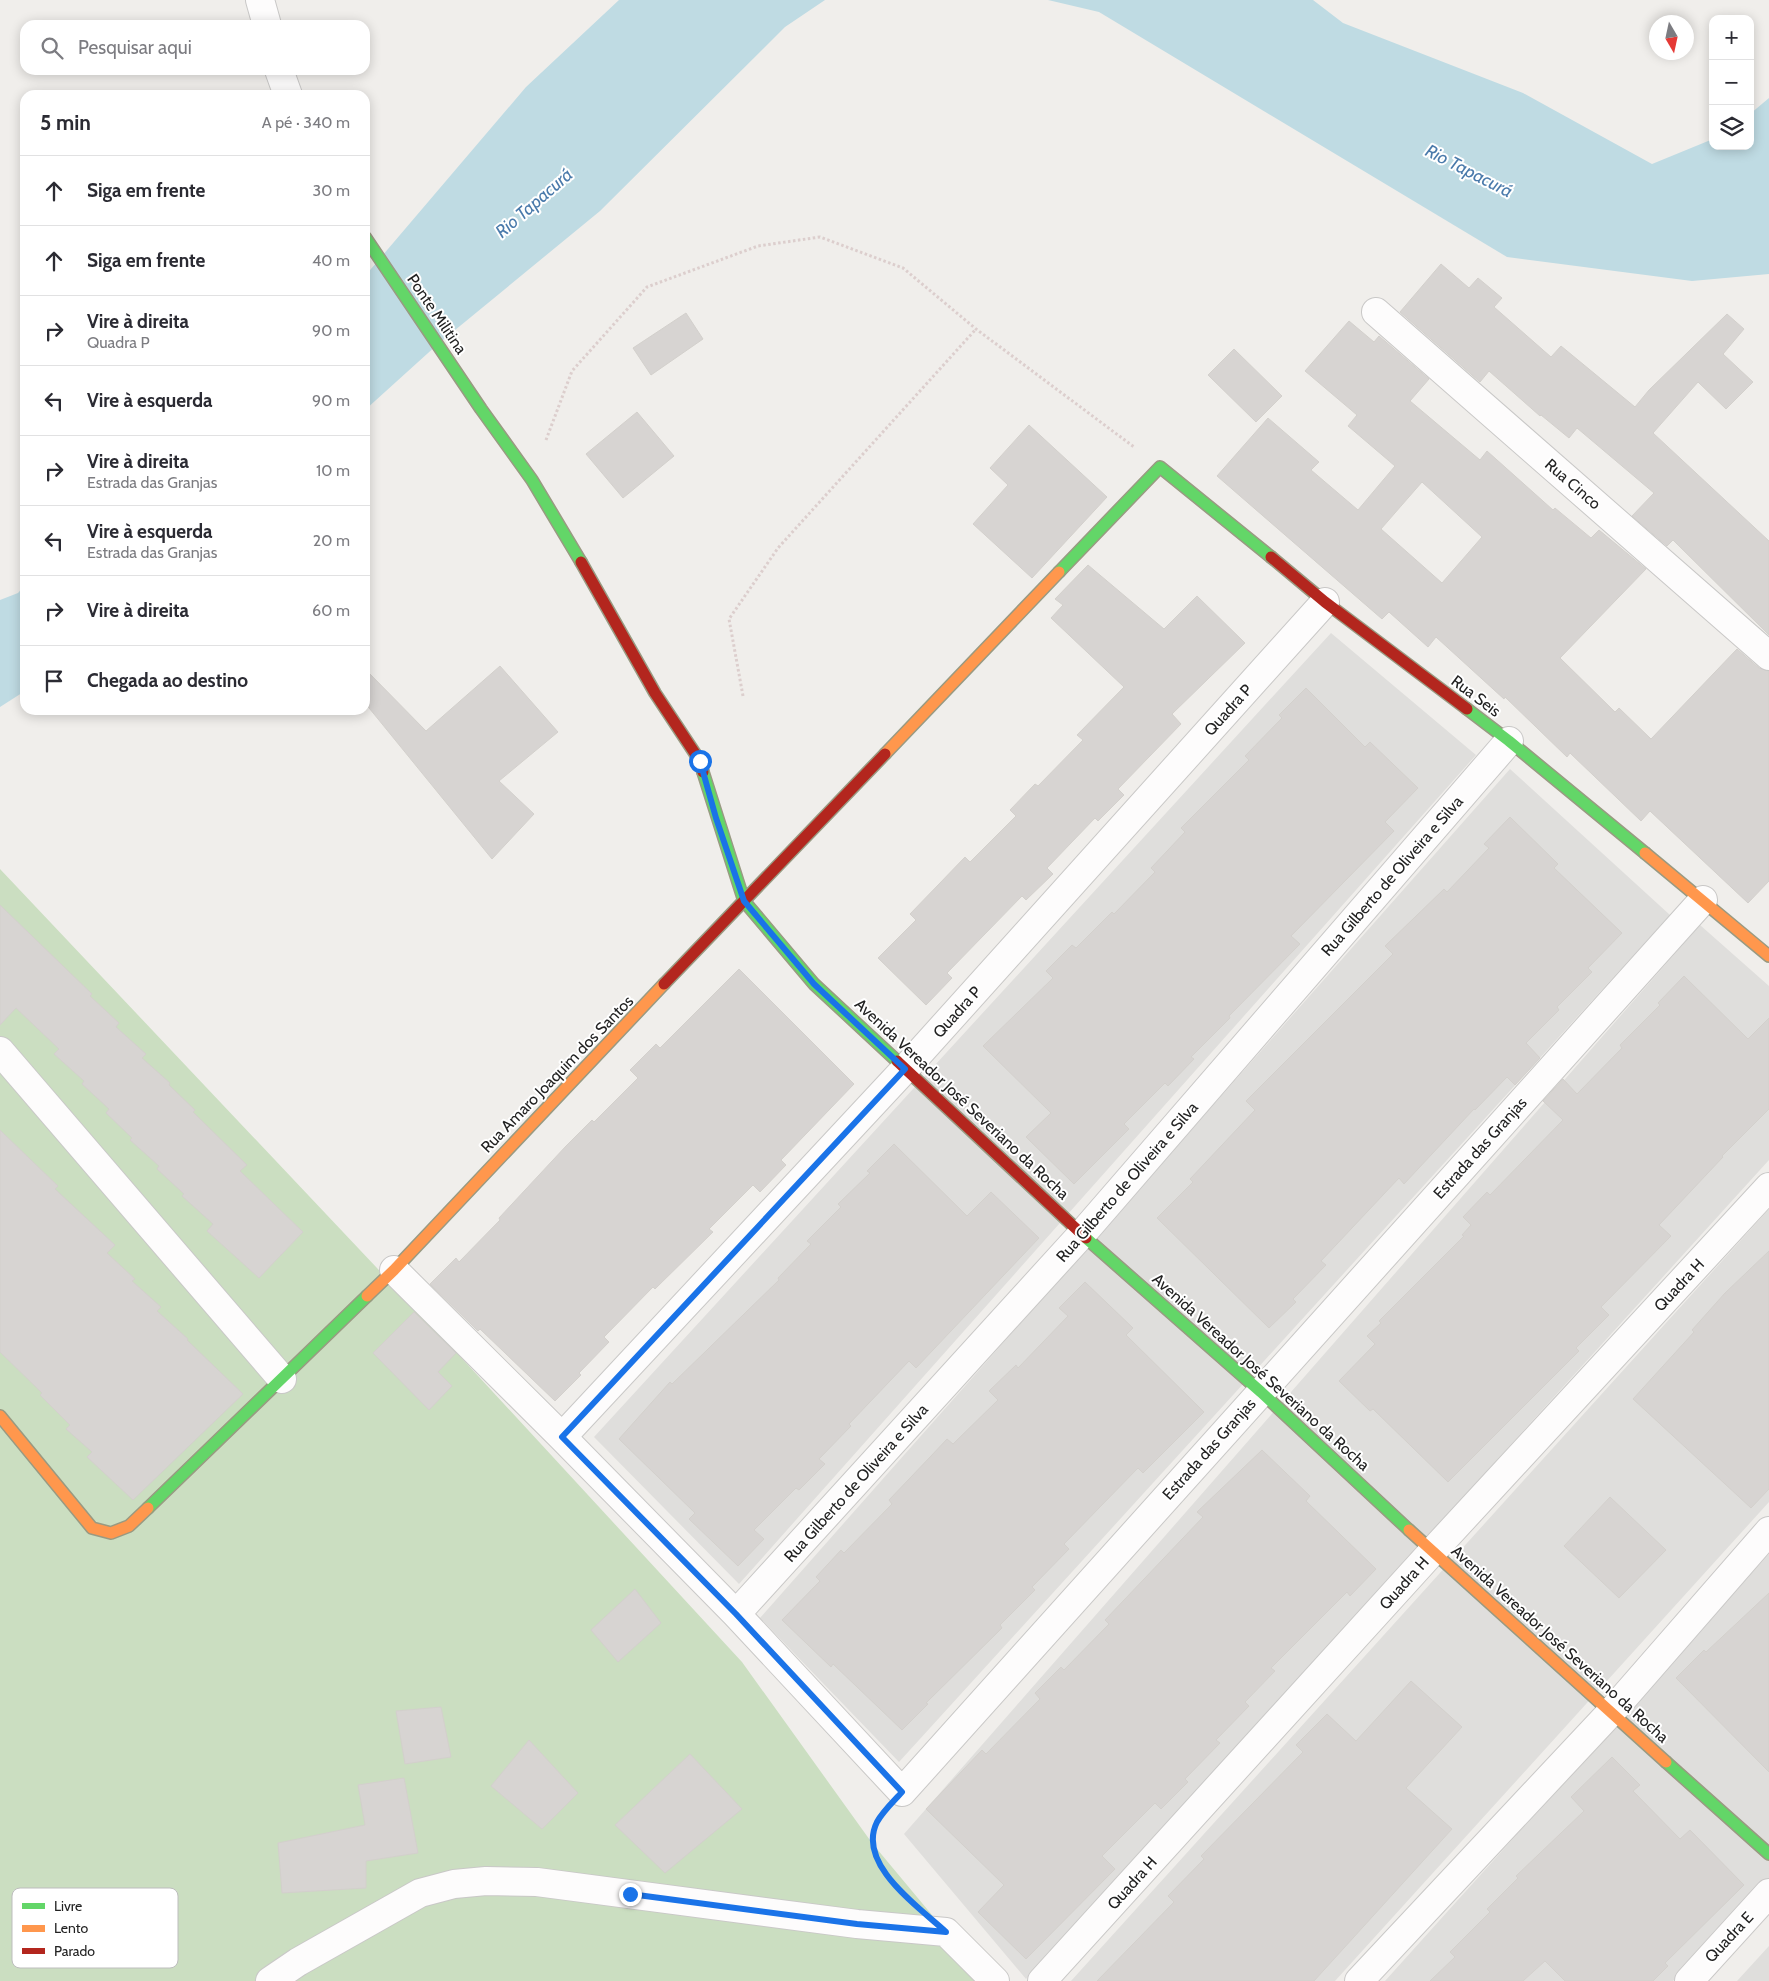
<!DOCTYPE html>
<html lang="pt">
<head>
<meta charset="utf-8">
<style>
	body { margin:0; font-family:Cabin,sans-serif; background:#f7f7f7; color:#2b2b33 }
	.controls { position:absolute; right:15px; top:15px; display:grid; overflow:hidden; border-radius:10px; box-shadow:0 2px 12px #0003 }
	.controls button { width:45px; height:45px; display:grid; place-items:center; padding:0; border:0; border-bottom:1px solid #e1e1e2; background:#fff; color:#2b2b33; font:25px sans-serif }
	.compass { position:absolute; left:1649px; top:15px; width:45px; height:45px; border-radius:50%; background:#fff; box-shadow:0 2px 12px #0003; rotate:171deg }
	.stop { position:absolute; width:15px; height:15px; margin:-11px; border:4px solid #1a73e8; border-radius:50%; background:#fff }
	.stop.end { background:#1a73e8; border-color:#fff; box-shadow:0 1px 5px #0008 }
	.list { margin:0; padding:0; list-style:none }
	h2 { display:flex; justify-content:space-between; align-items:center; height:65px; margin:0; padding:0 20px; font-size:21px }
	h2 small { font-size:16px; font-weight:400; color:#7c7c81 }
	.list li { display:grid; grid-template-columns:32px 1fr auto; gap:15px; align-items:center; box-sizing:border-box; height:70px; padding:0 20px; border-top:1px solid #e1e1e2 }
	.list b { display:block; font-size:19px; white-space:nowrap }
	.list p { margin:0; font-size:16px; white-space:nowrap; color:#7c7c81 }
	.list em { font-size:16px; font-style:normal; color:#7c7c81 }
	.icon { flex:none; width:28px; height:28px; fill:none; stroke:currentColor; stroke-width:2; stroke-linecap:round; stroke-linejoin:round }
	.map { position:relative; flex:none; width:1769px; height:1981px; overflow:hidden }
	.search { position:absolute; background:#fff; box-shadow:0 2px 12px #0003; left:20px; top:20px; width:350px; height:55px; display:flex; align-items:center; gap:12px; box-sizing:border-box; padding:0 18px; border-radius:15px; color:#7c7c81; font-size:19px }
	.panel { position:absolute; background:#fff; box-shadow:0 2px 12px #0003; left:20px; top:90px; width:350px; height:625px; border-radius:15px }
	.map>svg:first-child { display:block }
</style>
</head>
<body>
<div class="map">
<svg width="1769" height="1981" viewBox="0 0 1769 1981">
	<rect width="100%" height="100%" fill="#f0eeeb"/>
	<path fill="#dfdedc" d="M 1331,633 L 1476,755 L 739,1584 L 594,1437 Z
		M 1510,769 L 1670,915 L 899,1762 L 760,1618 Z
		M 1700,925 L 1769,986 L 1769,1160 L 1026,1979 L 904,1834 Z
		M 1769,1209 L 1769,1502 L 1335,1981 L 1071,1981 Z
		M 1769,1554 L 1769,1878 L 1673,1981 L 1385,1981 Z
		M 1769,1946 L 1769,1981 L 1737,1981 Z"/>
	<path fill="#cbdec1" d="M 0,869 L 445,1340 L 742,1662 L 872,1843 L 987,1981 L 0,1981 Z"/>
	<path fill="#bfdbe3" d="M 619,0 L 825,0 L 785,27 L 600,211 L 438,344 L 365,410 L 365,276 L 526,87 Z
		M 1048,0 L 1313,0 L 1343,23 L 1523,93 L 1652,164 L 1713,139 L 1713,146 L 1750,146 L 1750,114 L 1769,98 L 1769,274 L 1692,281 L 1507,257 L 1099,12 Z
		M 25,585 L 25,691 L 0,707 L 0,600 L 18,593 Z"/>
	<path fill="#d7d4d2" stroke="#d3d0cc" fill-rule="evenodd" d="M 1441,264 L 1469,288 L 1478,278 L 1502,298 L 1494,307 L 1551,357 L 1561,346 L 1635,407 L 1649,390 L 1727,314 L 1744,329 L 1723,354 L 1753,382 L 1726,409 L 1698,382 L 1653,433 L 1769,541 L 1769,635 L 1673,540 L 1667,546 L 1632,516 L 1654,493 L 1577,428 L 1569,438 L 1541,415 L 1540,416 L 1489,371 L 1480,382 L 1400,312 Z
		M 686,313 L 703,339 L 651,375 L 633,348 Z
		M 1349,321 L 1374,342 L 1379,336 L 1429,379 L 1410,401 L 1480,460 L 1487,451 L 1553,510 L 1555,508 L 1591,538 L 1599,530 L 1646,569 L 1560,658 L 1615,712 L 1619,708 L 1651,739 L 1737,649 L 1759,668 L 1769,671 L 1769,881 L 1748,903 L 1650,811 L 1641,821 L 1570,753 L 1567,757 L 1505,697 L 1504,699 L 1436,637 L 1428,647 L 1389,612 L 1382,619 L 1217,476 L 1268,418 L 1319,462 L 1311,470 L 1358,510 L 1395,466 L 1348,426 L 1357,415 L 1305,371 ZM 1422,482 L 1482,537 L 1442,583 L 1381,529 Z
		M 1234,349 L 1282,396 L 1256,422 L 1208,375 Z
		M 637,412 L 674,456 L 623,498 L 586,454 Z
		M 1029,425 L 1107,497 L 1032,578 L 973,524 L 1008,485 L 990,468 Z
		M 1088,565 L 1164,629 L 1197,596 L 1245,643 L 1172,714 L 1181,724 L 1118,789 L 1124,795 L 1098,821 L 1095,818 L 1047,868 L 1053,874 L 1026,900 L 1022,896 L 947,973 L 952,978 L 926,1005 L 878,958 L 916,920 L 910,914 L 939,884 L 965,857 L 970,862 L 1016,816 L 1010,810 L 1035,784 L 1038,786 L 1083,740 L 1077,735 L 1124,687 L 1051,618 L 1063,605 L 1055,599 Z
		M 500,666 L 558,732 L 499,781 L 534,814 L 492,859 L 365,703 L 365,678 L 370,674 L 426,731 Z
		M 1306,688 L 1365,747 L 1370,742 L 1418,788 L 1385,822 L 1394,831 L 1291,936 L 1300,944 L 1229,1016 L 1230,1018 L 1191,1057 L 1194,1059 L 1168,1086 L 1165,1083 L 1124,1124 L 1129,1129 L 1074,1184 L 1026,1137 L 1051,1113 L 983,1046 L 1053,978 L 1046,971 L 1072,945 L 1076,948 L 1112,912 L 1114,914 L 1155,872 L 1151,868 L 1185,832 L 1181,828 L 1249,760 L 1245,756 L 1282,718 L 1279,715 Z
		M 1510,817 L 1558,864 L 1554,868 L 1622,933 L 1588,968 L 1592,972 L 1557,1007 L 1559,1010 L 1526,1043 L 1540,1058 L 1515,1085 L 1507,1077 L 1475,1110 L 1474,1109 L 1404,1184 L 1399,1178 L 1321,1261 L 1326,1265 L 1293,1299 L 1296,1302 L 1269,1328 L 1157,1218 L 1193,1182 L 1190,1179 L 1255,1110 L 1246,1101 L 1393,954 L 1385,946 L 1444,889 L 1447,892 L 1489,848 L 1484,844 Z
		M 0,905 L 92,994 L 90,996 L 119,1023 L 116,1027 L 146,1054 L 142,1058 L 170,1083 L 169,1085 L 195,1110 L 193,1112 L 247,1165 L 240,1171 L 303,1232 L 259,1278 L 207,1231 L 213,1224 L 182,1196 L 184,1194 L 157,1169 L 159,1166 L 130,1140 L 132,1138 L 106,1113 L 109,1109 L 82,1084 L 84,1081 L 54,1054 L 59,1049 L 16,1008 L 0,1025 Z
		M 739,969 L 854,1084 L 781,1160 L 786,1165 L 760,1192 L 753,1185 L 709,1229 L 713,1232 L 655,1289 L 653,1287 L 604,1337 L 609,1342 L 579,1373 L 581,1375 L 555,1401 L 480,1329 L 478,1331 L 430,1284 L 456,1258 L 459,1262 L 500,1220 L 499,1218 L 566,1146 L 592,1120 L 594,1122 L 638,1078 L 630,1070 L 656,1044 L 660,1048 Z
		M 1684,976 L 1748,1039 L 1769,1018 L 1769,1109 L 1722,1156 L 1723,1157 L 1659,1225 L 1671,1236 L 1601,1307 L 1609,1315 L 1576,1348 L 1579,1351 L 1448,1482 L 1373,1409 L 1370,1411 L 1339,1381 L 1375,1344 L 1367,1336 L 1381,1323 L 1379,1321 L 1464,1236 L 1462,1235 L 1471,1225 L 1463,1217 L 1487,1192 L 1490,1195 L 1563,1120 L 1543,1101 L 1563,1079 L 1577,1094 L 1622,1048 L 1620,1045 L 1660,1005 L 1658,1003 Z
		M 0,1130 L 58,1186 L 55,1189 L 115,1245 L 107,1253 L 135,1279 L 132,1281 L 161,1307 L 157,1311 L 188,1339 L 187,1340 L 243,1394 L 133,1500 L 87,1457 L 92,1452 L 66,1429 L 70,1425 L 40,1395 L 42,1393 L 0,1352 Z
		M 894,1144 L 967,1216 L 991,1192 L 1039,1238 L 916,1368 L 909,1361 L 849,1424 L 851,1426 L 819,1459 L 825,1464 L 799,1490 L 796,1488 L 754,1530 L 764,1539 L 738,1566 L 689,1519 L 695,1513 L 619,1439 L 670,1382 L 672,1384 L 779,1280 L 778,1278 L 811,1244 L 807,1241 L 841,1207 L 838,1204 L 870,1173 L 867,1171 Z
		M 1769,1251 L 1769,1489 L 1751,1508 L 1633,1399 L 1694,1332 L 1692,1330 L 1725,1293 Z
		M 1085,1282 L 1133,1328 L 1126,1335 L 1204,1412 L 1143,1473 L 1138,1468 L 1064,1544 L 1069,1549 L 1032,1587 L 1035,1590 L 1000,1625 L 1002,1628 L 926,1703 L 928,1704 L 902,1730 L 833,1664 L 831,1667 L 782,1620 L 820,1581 L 816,1577 L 841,1550 L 844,1553 L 892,1504 L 889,1500 L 931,1456 L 947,1439 L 953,1444 L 998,1400 L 989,1391 L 1016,1365 L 1018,1368 L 1068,1316 L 1059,1308 Z
		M 414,1312 L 456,1353 L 438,1372 L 452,1386 L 429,1410 L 373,1353 Z
		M 1262,1450 L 1310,1496 L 1306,1501 L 1376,1569 L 1350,1596 L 1347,1592 L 1271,1668 L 1275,1671 L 1245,1702 L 1249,1706 L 1216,1740 L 1220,1743 L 1185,1779 L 1188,1782 L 1161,1809 L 1155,1803 L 1102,1856 L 1115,1869 L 1026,1959 L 978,1912 L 1004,1885 L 926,1809 L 982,1750 L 986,1754 L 1040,1699 L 1035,1693 L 1061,1667 L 1064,1670 L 1109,1624 L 1105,1620 L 1203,1517 L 1197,1512 Z
		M 1610,1497 L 1666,1550 L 1619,1598 L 1564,1546 Z
		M 635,1589 L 661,1623 L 618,1662 L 591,1630 Z
		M 1769,1593 L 1769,1772 L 1676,1678 L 1704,1650 L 1706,1652 Z
		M 1411,1681 L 1462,1727 L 1406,1788 L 1452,1829 L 1314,1981 L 1097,1981 L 1174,1902 L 1168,1896 L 1204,1859 L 1201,1856 L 1303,1752 L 1296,1745 L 1327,1714 L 1356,1741 Z
		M 441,1707 L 451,1757 L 405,1764 L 396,1711 Z
		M 529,1740 L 578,1793 L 542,1829 L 491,1786 Z
		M 690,1754 L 742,1809 L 665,1873 L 615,1825 Z
		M 1612,1757 L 1640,1785 L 1633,1791 L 1680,1839 L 1690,1830 L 1744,1885 L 1665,1963 L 1668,1966 L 1653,1981 L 1565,1981 L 1545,1961 L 1523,1981 L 1430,1981 L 1455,1957 L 1450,1952 L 1490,1912 L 1487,1909 L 1518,1878 L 1516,1876 L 1584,1811 L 1571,1797 Z
		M 404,1778 L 418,1853 L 366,1861 L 366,1888 L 282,1893 L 278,1843 L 365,1825 L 358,1785 Z"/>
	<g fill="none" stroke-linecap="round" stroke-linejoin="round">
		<defs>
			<path id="street" d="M 260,0 L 267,25
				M 279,70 L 288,95
				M 1376,312 L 1769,656
				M 0,1051 L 282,1379
				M 394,1270 L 562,1437 L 736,1614 L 902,1792 L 1703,900
				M 562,1437 L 905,1069 L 1325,602
				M 736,1614 L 1082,1234 L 1509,741
				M 270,1981 L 298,1962 L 420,1893 L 454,1884 L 486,1881 L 537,1882 L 857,1924 L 946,1932 L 995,1981
				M 1042,1981 L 1432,1552 L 1769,1187
				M 1359,1981 L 1612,1711 L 1769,1531
				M 1689,1981 L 1769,1893"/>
			<path id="fast" d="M 365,237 L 481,409 L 532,480 L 581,562
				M 1059,572 L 1160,467 L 1271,557
				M 1467,709 L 1509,741 L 1645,853
				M 703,772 L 744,901 L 814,984 L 897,1061
				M 1086,1238 L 1261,1392 L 1409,1530
				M 148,1508 L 367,1296
				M 1666,1762 L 1769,1854"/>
			<path id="slow" d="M 885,754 L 1059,572
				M 1645,853 L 1769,956
				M 367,1296 L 394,1270 L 664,984
				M 0,1416 L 92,1528 L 111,1533 L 129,1526 L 148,1508
				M 1409,1530 L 1666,1762"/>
			<path id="jam" d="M 1271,557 L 1325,602 L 1467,709
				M 581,562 L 655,693 L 700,761 L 703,772
				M 664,984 L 885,754
				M 897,1061 L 1086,1238"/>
		</defs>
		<use href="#street" stroke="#c9c8c7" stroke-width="30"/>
		<use href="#fast" stroke="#999a82" stroke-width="14"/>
		<use href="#slow" stroke="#999a82" stroke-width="14"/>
		<use href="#jam" stroke="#999a82" stroke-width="14"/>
		<path stroke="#dccecd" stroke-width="3" stroke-dasharray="2.5 2.5" stroke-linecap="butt" d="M 546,440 L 572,371 L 647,287 L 758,246 L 820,237 L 903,268 L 976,329 L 1134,447
			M 743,696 L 729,619 L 778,548 L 976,329
			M 881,1818 C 860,1843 884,1876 904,1894"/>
		<use href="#street" stroke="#fdfcfc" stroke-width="28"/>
		<use href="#fast" stroke="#63d668" stroke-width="11"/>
		<use href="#slow" stroke="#ff974d" stroke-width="11"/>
		<use href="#jam" stroke="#b3261e" stroke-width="11"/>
	</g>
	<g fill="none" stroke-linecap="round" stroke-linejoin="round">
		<path stroke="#1a73e8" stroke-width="6" d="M 630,1894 L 857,1924 L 946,1932 C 919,1907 856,1864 877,1822 C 883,1811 894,1801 902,1792 L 736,1614 L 562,1437 L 905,1069 L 814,984 L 744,901 L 716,818 L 700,761"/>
	</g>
	<g text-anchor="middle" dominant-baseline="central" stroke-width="4" stroke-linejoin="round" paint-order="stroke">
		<g font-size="16" fill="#222" stroke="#fff">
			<text transform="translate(437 314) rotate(56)">Ponte Militina</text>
			<text transform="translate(1573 484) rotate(41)">Rua Cinco</text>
			<text transform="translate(1476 696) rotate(37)">Rua Seis</text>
			<text transform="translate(1228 710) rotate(-48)">Quadra P</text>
			<text transform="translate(1392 876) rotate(-49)">Rua Gilberto de Oliveira e Silva</text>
			<text transform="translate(957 1012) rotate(-48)">Quadra P</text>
			<text transform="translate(557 1074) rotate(-46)">Rua Amaro Joaquim dos Santos</text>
			<text transform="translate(962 1099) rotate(43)">Avenida Vereador José Severiano da Rocha</text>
			<text transform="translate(1480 1148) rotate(-48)">Estrada das Granjas</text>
			<text transform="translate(1127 1182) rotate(-49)">Rua Gilberto de Oliveira e Silva</text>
			<text transform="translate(1679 1285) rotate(-47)">Quadra H</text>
			<text transform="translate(1261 1372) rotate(42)">Avenida Vereador José Severiano da Rocha</text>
			<text transform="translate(1209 1449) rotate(-48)">Estrada das Granjas</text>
			<text transform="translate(856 1483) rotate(-48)">Rua Gilberto de Oliveira e Silva</text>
			<text transform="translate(1404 1583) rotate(-48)">Quadra H</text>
			<text transform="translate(1560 1644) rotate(42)">Avenida Vereador José Severiano da Rocha</text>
			<text transform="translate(1132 1883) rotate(-48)">Quadra H</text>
			<text transform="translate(1729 1937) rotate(-47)">Quadra E</text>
		</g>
		<g font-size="18" font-style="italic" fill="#4a7aab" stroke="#fff">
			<text transform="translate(1469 171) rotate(27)">Rio Tapacurá</text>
			<text transform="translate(534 203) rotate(-41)">Rio Tapacurá</text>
		</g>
	</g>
	<rect x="12" y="1888" width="166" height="80" rx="8" fill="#fff" stroke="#bdbdbd" stroke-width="1"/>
	<rect x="22" y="1903" width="23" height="6" fill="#63d668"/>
	<rect x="22" y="1925" width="23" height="7" fill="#ff974d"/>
	<rect x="22" y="1948" width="23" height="6" fill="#b3261e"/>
	<g font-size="14" fill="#222">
		<text x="54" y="1911">Livre</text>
		<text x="54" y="1933">Lento</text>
		<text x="54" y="1956">Parado</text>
	</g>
</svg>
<div class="controls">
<button>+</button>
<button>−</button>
<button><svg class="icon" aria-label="layers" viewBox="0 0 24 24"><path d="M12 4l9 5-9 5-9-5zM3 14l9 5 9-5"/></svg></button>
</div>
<svg class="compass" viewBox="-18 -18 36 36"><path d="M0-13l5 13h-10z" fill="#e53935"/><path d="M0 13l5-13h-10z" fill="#7c7c81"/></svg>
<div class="stop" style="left:700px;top:761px"></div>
<div class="stop end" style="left:630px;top:1894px"></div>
<div class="search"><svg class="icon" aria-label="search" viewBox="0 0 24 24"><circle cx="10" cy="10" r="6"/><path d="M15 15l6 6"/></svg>Pesquisar aqui</div>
<section class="panel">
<h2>5 min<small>A pé · 340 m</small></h2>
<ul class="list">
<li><svg class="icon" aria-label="ahead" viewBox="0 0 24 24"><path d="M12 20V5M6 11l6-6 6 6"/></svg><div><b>Siga em frente</b></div><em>30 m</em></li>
<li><svg class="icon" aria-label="ahead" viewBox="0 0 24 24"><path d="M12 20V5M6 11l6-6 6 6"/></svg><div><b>Siga em frente</b></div><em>40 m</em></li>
<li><svg class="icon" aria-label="right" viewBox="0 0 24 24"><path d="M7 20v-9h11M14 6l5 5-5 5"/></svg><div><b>Vire à direita</b><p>Quadra P</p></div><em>90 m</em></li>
<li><svg class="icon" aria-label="left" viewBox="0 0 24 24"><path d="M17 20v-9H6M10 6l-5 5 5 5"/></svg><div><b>Vire à esquerda</b></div><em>90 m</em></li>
<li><svg class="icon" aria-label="right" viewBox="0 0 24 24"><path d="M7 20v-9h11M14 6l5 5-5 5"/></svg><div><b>Vire à direita</b><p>Estrada das Granjas</p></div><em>10 m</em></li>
<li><svg class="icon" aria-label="left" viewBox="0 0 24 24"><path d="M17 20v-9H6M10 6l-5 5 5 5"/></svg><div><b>Vire à esquerda</b><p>Estrada das Granjas</p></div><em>20 m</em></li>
<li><svg class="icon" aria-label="right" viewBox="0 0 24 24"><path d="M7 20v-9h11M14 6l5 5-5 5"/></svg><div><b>Vire à direita</b></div><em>60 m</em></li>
<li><svg class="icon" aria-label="arrive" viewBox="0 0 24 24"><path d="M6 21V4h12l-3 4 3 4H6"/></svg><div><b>Chegada ao destino</b></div></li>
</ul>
</section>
</div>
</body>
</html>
